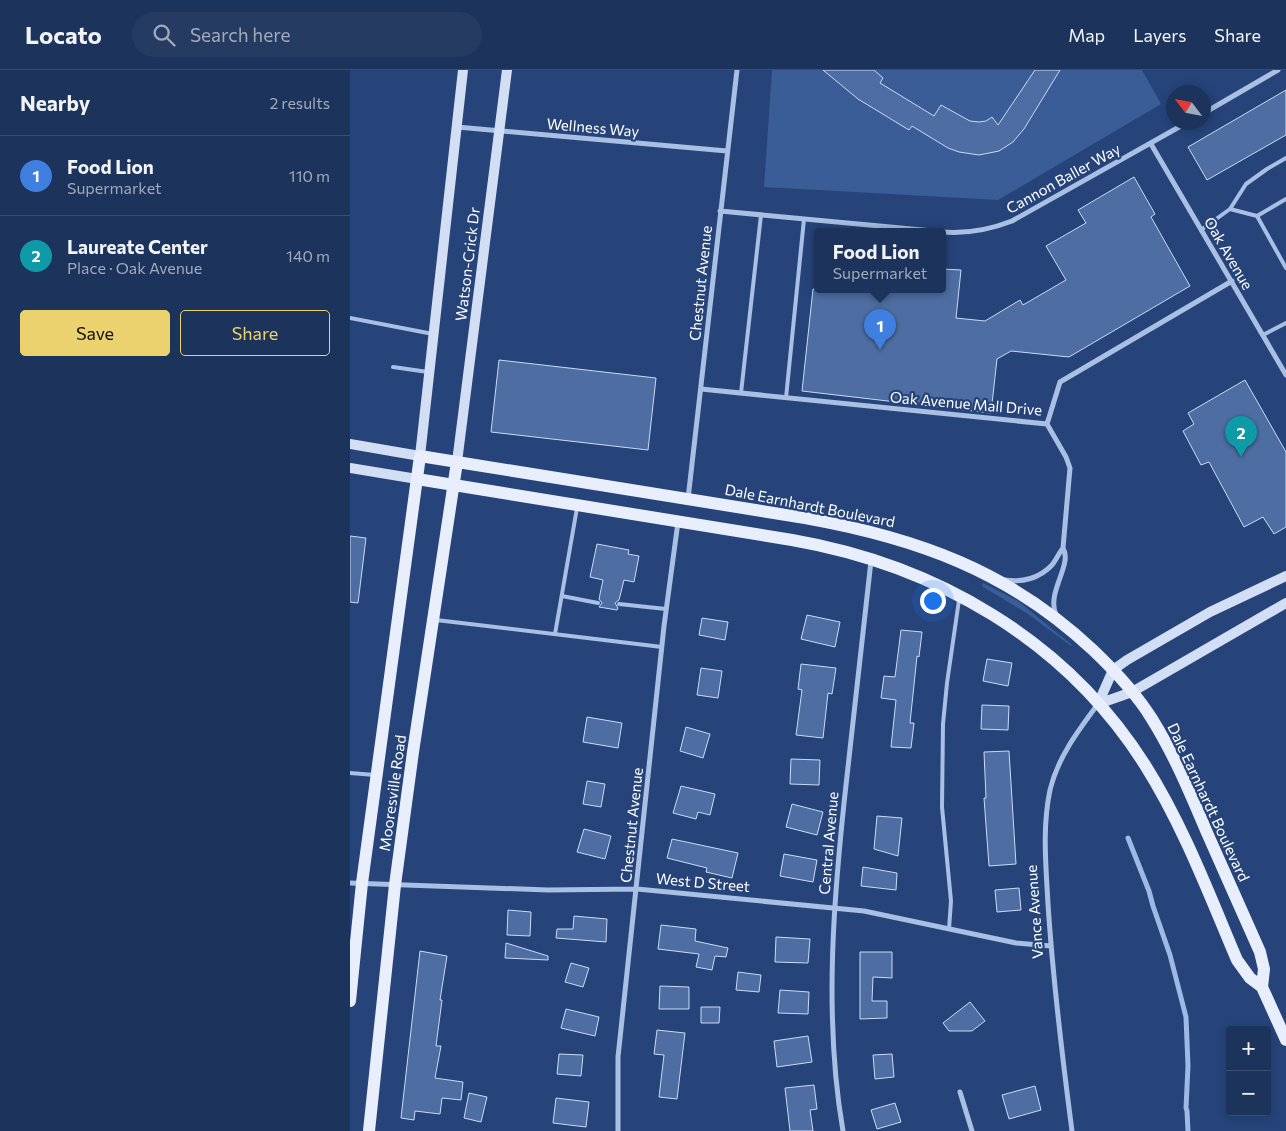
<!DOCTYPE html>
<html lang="en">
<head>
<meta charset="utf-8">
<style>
	body { margin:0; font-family:Commissioner,sans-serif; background:#253b62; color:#f1f3f6 }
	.controls { position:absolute; right:15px; bottom:15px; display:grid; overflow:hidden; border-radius:5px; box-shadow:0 2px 8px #0003 }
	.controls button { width:45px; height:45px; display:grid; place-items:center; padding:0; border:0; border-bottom:1px solid #3a4e72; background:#1c335c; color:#f1f3f6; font:25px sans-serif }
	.compass { position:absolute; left:816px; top:15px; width:45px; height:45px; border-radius:50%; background:#1c335c; box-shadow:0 2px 8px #0003; rotate:302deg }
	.you { position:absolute; left:582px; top:530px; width:18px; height:18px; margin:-12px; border:4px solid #fff; border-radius:50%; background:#1a73e8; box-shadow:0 0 0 8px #1a73e833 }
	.badge { display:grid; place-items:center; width:32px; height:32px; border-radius:50%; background:#ecd26e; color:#fff; font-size:16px; font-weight:700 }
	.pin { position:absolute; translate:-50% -41px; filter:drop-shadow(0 1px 2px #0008) }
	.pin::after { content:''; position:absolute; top:26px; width:18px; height:15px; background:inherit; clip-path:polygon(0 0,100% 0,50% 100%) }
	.popup { position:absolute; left:464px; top:158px; width:132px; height:65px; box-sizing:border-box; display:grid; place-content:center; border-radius:5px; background:#1c335c; filter:drop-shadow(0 1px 4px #0005); font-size:16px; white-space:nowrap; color:#a0aabb }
	.popup b { font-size:19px; color:#f1f3f6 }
	.popup::after { content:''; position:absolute; left:50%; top:100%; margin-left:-10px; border:10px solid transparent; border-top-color:#1c335c }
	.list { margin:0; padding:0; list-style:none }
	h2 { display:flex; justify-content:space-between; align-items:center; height:65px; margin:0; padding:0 20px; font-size:21px }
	h2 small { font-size:16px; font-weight:400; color:#a0aabb }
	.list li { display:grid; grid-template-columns:32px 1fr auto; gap:15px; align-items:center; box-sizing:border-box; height:80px; padding:0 20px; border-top:1px solid #3a4e72 }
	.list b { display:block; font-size:19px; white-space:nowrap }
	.list p { margin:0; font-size:16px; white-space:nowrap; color:#a0aabb }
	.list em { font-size:16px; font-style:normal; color:#a0aabb }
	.actions { display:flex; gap:10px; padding:15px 20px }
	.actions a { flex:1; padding:11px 0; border:1px solid #ecd26e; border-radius:5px; text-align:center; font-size:18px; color:#ecd26e }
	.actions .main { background:#ecd26e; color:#111 }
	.icon { flex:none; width:28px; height:28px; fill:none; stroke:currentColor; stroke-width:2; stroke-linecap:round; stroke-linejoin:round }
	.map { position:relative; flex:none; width:936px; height:1061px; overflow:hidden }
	header { display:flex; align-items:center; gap:30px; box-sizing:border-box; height:70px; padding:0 25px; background:#1c335c; border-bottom:1px solid #3a4e72 }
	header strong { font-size:24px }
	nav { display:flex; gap:28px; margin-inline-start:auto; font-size:18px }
	.search { width:350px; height:45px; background:#253b62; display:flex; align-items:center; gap:12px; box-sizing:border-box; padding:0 18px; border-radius:28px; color:#a0aabb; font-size:19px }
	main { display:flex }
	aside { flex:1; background:#1c335c }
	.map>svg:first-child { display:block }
</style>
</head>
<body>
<header>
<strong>Locato</strong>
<div class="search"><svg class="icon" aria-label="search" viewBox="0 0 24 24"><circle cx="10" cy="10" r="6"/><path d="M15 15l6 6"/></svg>Search here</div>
<nav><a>Map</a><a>Layers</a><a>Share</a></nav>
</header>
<main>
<aside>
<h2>Nearby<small>2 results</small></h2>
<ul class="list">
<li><span class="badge" style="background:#3f7fe0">1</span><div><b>Food Lion</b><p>Supermarket</p></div><em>110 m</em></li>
<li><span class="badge" style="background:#0f9aa8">2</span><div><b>Laureate Center</b><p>Place · Oak Avenue</p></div><em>140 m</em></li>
</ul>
<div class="actions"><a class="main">Save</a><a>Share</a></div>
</aside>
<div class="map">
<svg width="936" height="1061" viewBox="0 0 936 1061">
	<rect width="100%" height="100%" fill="#26447a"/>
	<path fill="#3a5c97" d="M 422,0 L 792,0 L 811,34 L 648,130 L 414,117 Z
		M 633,513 L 668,531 L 722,575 L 721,576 L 678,544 L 635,518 L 632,516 Z"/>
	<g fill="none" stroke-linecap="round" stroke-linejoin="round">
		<path stroke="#9eb9e4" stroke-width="5" d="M 778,768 L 799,821 L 803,836 L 820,885 L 836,947 L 838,996 L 836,1038 L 837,1041 L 838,1061"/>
	</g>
	<path fill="#4e6ea3" stroke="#cbdaf3" d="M 473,0 L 524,0 L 533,8 L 530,13 L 584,46 L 591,35 L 620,51 L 629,52 L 636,51 L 642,47 L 648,55 L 685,0 L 710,0 L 674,59 L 663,72 L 649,81 L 629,85 L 609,82 L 598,78 L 562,56 L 559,60 L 508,29 Z
		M 936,20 L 936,65 L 857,110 L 838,77 Z
		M 784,107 L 805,144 L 801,147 L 840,216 L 719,287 L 661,281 L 647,289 L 641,343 L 452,321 L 463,219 L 592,219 L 592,199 L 611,200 L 606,248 L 635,251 L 670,230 L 673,235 L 716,210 L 696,176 L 736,153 L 728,140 Z
		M 149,290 L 306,308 L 298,380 L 141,362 Z
		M 895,310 L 936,382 L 936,457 L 924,464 L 913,447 L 894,457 L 859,392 L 851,395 L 833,361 L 844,354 L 838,343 Z
		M 0,466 L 16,468 L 8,533 L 0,532 Z
		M 247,474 L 279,480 L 278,484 L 289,486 L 284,512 L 274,510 L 269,530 L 265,533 L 268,538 L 267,540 L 249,537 L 252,533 L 249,529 L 253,510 L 240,507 Z
		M 457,545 L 490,552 L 485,577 L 451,569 Z
		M 352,548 L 378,552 L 375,570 L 349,565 Z
		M 551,560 L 572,562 L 569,587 L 567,586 L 560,653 L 564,653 L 561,678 L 541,677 L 546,630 L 531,628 L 534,606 L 545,607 Z
		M 637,589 L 662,593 L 658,616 L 633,611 Z
		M 451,594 L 486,598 L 482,624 L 478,623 L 473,668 L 446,665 L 452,620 L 448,619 Z
		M 351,598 L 372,601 L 368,628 L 347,625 Z
		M 632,635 L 659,636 L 658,660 L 631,659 Z
		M 237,647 L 272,653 L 268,678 L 233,672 Z
		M 336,657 L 360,664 L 353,688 L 330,681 Z
		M 659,681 L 666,794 L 639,796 L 634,728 L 636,728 L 634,682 Z
		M 441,689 L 470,690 L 469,715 L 440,714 Z
		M 237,711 L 255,714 L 251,737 L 233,734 Z
		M 331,716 L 365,724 L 360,745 L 348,742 L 346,749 L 323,743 Z
		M 442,734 L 473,742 L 467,765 L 436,757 Z
		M 527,746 L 552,748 L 548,786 L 524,779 Z
		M 234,759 L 261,766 L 255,789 L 227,782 Z
		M 322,769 L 388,783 L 382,808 L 356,802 L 357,798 L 317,788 Z
		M 434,784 L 467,790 L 463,812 L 430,806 Z
		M 513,797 L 547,803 L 546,820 L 511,816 Z
		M 669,818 L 671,840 L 647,842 L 645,820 Z
		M 158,840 L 181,842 L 180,866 L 157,865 Z
		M 224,846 L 257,849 L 256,872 L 206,868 L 207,859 L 223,859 Z
		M 311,855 L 346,859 L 345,871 L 378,878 L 376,887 L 365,886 L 362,900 L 346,897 L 349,884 L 308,879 Z
		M 426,867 L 460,869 L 458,893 L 425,892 Z
		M 156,873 L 198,886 L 198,890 L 155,888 Z
		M 70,881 L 97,886 L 90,930 L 92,930 L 86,976 L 91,976 L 85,1008 L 113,1012 L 111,1030 L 92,1028 L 90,1044 L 65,1041 L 64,1050 L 51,1048 Z
		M 510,882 L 542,882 L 542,908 L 523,907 L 522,931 L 537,931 L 537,948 L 510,949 Z
		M 221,893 L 239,898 L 233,917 L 215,912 Z
		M 388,902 L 411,905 L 409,922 L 386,920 Z
		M 310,916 L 339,917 L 339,939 L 309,939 Z
		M 430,920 L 459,922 L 458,944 L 428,943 Z
		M 620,932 L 635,951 L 622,961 L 599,961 L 593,953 Z
		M 351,937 L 370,937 L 369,953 L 351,953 Z
		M 216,939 L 249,947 L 245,966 L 211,958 Z
		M 307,960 L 335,963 L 327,1029 L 309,1027 L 314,985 L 304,984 Z
		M 458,966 L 462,992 L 427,997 L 424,971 Z
		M 209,984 L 233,985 L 231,1006 L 207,1004 Z
		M 542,984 L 544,1007 L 525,1009 L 523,985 Z
		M 464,1015 L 467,1039 L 460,1040 L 463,1061 L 440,1061 L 435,1018 Z
		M 685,1016 L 691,1040 L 659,1049 L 652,1025 Z
		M 119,1023 L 137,1027 L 131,1052 L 114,1048 Z
		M 206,1028 L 239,1032 L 236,1057 L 203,1053 Z
		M 545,1033 L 551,1052 L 527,1059 L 521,1040 Z"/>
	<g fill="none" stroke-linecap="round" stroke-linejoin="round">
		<path stroke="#a9bfe3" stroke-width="4" d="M 880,139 L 907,146 L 936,129
			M 907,146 L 936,198
			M 851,160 L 880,139 L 896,114 L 917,99 L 936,88
			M 0,248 L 83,264
			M 913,265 L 936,253
			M 43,297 L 78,302
			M 391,323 L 411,145
			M 436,328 L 454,149
			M 212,526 L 248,533
			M 269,534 L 316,539
			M 86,550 L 312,577
			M 205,564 L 227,438
			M 0,703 L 25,705
			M 599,859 L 601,831 L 592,737 L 593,654 L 597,613 L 609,530"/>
		<path stroke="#a9bfe3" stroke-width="5" d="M 854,43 L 928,0
			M 107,57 L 377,81
			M 801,74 L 936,305
			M 370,141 L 583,161
			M 592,162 C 617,164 639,160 662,151 L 838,52
			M 351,319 L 697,354 L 710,312 L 882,211
			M 697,354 L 716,387 L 720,398 L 713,478 C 723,495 696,522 706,545
			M 338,429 L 387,0
			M 655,510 C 672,513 690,508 702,495 C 706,490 709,483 713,478
			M 0,813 L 198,820 L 287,819 L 514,841 L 666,873 L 701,876
			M 610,1022 L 622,1061
			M 268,1061 L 268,987 L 314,556 L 328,452
			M 493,1061 C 473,946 484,821 497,706 C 505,634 513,562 521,491
			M 722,1061 C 712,985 703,910 698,834 C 696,796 692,758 700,720 C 708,687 728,661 748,634"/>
		<path stroke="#d2def4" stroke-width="10" d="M 0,374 L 70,386 L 113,0
			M 107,392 L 157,0
			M 0,398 L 67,409
			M 748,634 L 763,600 L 777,590 L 860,542 L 936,506
			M 748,634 L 782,622 L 936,533"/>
		<path stroke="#e8eefc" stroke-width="12" d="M 67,409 L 442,470 C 586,495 716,570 795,695 C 833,755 859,824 887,890 L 900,908 L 912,917 L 936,970
			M 0,931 L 12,813 L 70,386 L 455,448 C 567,468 659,501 743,580 C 765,601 786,623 802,649 C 825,686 841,725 858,765 C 875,804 893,843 910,882 L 914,899 L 912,917
			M 19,1061 L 45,815 L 63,682 L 107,392"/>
	</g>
	<g text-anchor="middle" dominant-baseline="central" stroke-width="4.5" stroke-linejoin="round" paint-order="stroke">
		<g font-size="15" fill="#fff" stroke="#26447a">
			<text transform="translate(243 57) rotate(5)">Wellness Way</text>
			<text transform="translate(713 108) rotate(-29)">Cannon Baller Way</text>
			<text transform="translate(879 183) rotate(60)">Oak Avenue</text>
			<text transform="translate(117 194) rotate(-83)">Watson-Crick Dr</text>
			<text transform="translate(350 213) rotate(-84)">Chestnut Avenue</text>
			<text transform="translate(616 333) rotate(5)">Oak Avenue Mall Drive</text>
			<text transform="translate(460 435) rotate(11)">Dale Earnhardt Boulevard</text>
			<text transform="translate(42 723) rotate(-82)">Mooresville Road</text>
			<text transform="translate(859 732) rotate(65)">Dale Earnhardt Boulevard</text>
			<text transform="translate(281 755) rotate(-84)">Chestnut Avenue</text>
			<text transform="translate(478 773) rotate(-85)">Central Avenue</text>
			<text transform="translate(353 812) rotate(5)">West D Street</text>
			<text transform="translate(684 842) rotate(-94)">Vance Avenue</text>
		</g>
	</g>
</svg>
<div class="controls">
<button>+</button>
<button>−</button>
</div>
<svg class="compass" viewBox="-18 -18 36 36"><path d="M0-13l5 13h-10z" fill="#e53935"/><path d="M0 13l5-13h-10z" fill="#a0aabb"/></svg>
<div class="you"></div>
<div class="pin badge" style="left:530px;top:280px;background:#3f7fe0">1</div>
<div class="popup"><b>Food Lion</b>Supermarket</div>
<div class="pin badge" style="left:891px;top:387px;background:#0f9aa8">2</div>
</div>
</main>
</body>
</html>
